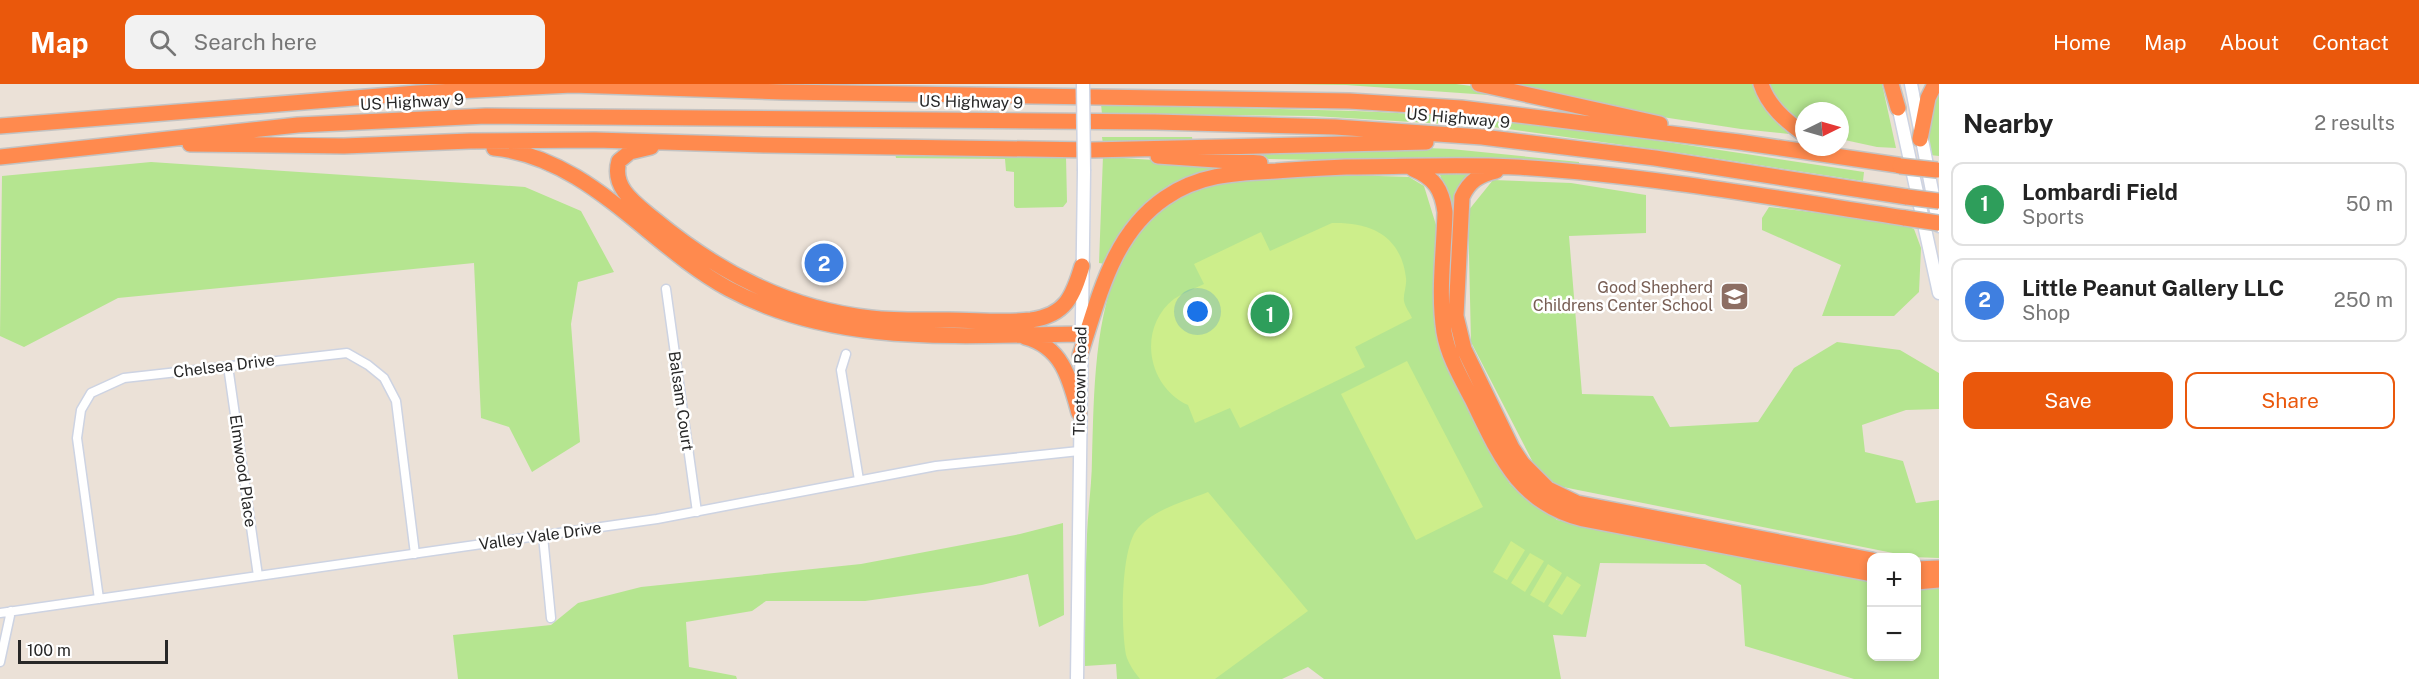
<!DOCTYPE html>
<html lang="en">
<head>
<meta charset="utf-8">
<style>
	body { margin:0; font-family:"Public Sans",sans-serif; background:#f2f2f2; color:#222 }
	.controls { position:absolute; right:18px; bottom:18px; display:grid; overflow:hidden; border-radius:12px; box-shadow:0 3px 9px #0003 }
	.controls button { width:54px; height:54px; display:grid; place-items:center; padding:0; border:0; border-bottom:2px solid #e0e0e0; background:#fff; color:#222; font:30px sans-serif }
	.compass { position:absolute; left:1795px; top:18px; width:54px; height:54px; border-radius:50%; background:#fff; box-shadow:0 3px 9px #0003; rotate:85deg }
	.scale { position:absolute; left:18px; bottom:15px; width:150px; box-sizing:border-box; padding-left:6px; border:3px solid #272727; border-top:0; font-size:16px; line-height:21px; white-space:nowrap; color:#272727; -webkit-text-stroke:4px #fff; paint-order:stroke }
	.you { position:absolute; left:1198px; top:228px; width:21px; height:21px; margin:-15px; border:4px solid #fff; border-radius:50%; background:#1a73e8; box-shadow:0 0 0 9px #1a73e833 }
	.badge { display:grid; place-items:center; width:39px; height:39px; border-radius:50%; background:#ea580c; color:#fff; font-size:20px; font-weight:700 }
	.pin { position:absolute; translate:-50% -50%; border:3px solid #fff; box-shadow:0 2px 6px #0006 }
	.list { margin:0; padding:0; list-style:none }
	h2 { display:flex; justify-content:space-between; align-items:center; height:78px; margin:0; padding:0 24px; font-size:26px }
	h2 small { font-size:20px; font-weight:400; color:#767676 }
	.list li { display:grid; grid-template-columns:39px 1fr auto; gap:18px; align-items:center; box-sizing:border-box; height:84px; margin:0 12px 12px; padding:0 12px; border:2px solid #e0e0e0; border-radius:12px }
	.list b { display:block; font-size:22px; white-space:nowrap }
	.list p { margin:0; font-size:20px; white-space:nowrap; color:#767676 }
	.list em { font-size:20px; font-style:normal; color:#767676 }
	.actions { display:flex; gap:12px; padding:18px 24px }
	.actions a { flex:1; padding:14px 0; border:2px solid #ea580c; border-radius:12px; text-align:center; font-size:21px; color:#ea580c }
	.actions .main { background:#ea580c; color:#fff }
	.icon { flex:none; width:33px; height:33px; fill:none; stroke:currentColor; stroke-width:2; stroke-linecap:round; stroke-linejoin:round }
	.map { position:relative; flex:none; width:1939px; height:595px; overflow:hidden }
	header { display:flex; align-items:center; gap:36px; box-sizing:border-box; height:84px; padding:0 30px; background:#ea580c; color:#fff }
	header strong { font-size:28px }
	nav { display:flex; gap:33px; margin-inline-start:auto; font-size:21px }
	.search { width:420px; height:54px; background:#f2f2f2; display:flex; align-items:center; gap:15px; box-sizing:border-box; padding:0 21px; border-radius:12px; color:#767676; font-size:22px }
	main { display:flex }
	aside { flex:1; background:#fff }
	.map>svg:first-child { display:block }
</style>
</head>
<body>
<header>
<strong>Map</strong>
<div class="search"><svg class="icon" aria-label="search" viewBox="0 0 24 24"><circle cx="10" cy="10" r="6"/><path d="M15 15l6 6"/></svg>Search here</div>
<nav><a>Home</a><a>Map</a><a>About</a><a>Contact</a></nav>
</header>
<main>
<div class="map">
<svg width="1939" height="595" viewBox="0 0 1939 595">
	<rect width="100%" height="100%" fill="#ebe1d7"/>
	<path fill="#b5e590" d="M 1288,0 L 1456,0 L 1479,3 L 1503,12 L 1346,1 Z
		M 1517,0 L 1754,0 L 1769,29 L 1789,50 L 1741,45 L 1636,29 Z
		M 1767,0 L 1882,0 L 1896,64 L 1877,63 L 1840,55 L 1840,27 L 1804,27 L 1804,41 L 1777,18 Z
		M 1939,2 L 1939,72 L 1930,71 C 1927,46 1932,26 1939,2 Z
		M 1101,20 C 1233,26 1364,23 1496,36 C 1619,49 1742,70 1864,88 L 1863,97 L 1681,69 L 1493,43 L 1314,32 L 1102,30 Z
		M 1102,53 L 1192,53 L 1193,59 L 1103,60 Z
		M 1377,62 L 1451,65 L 1579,78 L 1579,82 L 1269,75 L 1237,69 Z
		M 895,69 L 1066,72 L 1067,118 L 1063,123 L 1016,124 L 1014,122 L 1014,88 L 1006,87 L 1005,75 L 896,74 Z
		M 1103,72 L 1123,74 L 1259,83 L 1219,85 L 1169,101 L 1141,124 L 1117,153 L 1105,180 L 1099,179 Z
		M 151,78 L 525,103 L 581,127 L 614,188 L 578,198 L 571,240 L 580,358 L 532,388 L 509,343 L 481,334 L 474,179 L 118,214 L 24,263 L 0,252 L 2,92 Z
		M 1471,88 L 1454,135 L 1451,135 L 1450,117 L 1440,91 L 1441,89 Z
		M 1349,91 L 1409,93 L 1424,102 L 1436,141 L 1433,217 L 1438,257 L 1448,283 L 1510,400 L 1557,436 L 1871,497 L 1872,572 L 1916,572 L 1917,506 L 1939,504 L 1939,595 L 1854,595 L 1745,562 L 1741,501 L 1705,480 L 1600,479 L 1586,553 L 1553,551 L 1561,595 L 1324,595 L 1308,583 L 1282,595 L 1117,595 L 1116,580 L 1085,582 C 1085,538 1085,494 1087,451 C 1088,425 1092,399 1092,374 C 1095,287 1092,160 1180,111 C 1227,86 1297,92 1349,91 Z
		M 1493,96 L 1571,99 L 1646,111 L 1646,149 L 1569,152 L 1582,310 L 1653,312 L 1670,343 L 1758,338 L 1794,284 L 1837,258 L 1900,266 L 1939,289 L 1939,325 L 1906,326 L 1862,341 L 1865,368 L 1903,377 L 1916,419 L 1939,416 L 1939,474 L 1913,473 L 1558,402 L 1539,390 L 1471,258 L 1468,127 Z
		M 1769,123 L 1900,139 L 1914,145 L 1921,164 L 1919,208 L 1894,232 L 1822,232 L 1841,181 L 1762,146 L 1762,134 Z
		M 1063,439 L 1064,531 L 1039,543 L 1028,490 L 982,501 L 865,517 L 766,517 L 752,527 L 686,538 L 689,583 L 736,592 L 737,595 L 458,595 L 453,551 L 551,541 L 578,519 L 641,503 L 861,480 L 1020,450 Z"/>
	<path fill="#cdee8b" d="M 1332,139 C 1370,138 1401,151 1406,194 C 1407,202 1403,210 1404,217 C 1405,223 1410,229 1412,234 L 1355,263 L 1365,283 L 1240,344 L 1230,324 L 1195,339 L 1188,321 C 1147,302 1137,244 1174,215 C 1183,209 1194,205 1204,200 L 1194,180 L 1261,148 L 1270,167 Z
		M 1407,277 L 1483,423 L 1416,456 L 1341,310 Z
		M 1208,408 L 1308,527 L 1215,595 L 1140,595 C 1135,589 1128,579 1126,571 C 1121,544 1120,464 1138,444 C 1156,424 1184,418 1208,408 Z
		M 1511,457 L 1525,466 L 1507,496 L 1493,488 Z
		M 1530,469 L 1544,477 L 1525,508 L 1511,499 Z
		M 1548,480 L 1562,489 L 1544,519 L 1530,511 Z
		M 1567,492 L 1581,501 L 1562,531 L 1548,522 Z"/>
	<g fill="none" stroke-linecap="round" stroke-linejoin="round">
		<defs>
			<path id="street" d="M 666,205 L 697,428
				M 846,270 L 841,286 L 859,396
				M 228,282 L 258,492
				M 543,452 L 551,534
				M 99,515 L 77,354 L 81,326 L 91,309 L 124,294 L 347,269 L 368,281 L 384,294 L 396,317 L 415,470
				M 0,529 L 657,435 L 936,382 L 1079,367
				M 0,578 L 11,527"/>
			<path id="secondary" d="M 1911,0 L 1939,142
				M 1897,17 L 1939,209
				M 1077,595 L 1084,87"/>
			<path id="highway" d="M 1479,0 L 1660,40
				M 1761,0 C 1768,22 1786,37 1804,50
				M 1891,0 L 1898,24
				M 0,42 L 417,9 L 572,1 L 783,8 L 1349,17 L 1461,24 L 1739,58 L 1904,82
				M 1920,55 L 1928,14 L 1935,0
				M 190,60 L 344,62 L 470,57 L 595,56 L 765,61 L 1091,66 L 1426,58
				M 651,63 L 630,68 L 619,77 C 611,104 636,120 654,135 C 718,188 788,225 871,234 C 897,237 923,236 949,236 C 976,236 1004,239 1031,236 C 1066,231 1073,212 1082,182
				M 494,64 C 590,74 648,161 729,205 C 837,263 962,251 1081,250
				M 1158,72 L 1260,79
				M 0,73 L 298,41 L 486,32 L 1155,38 L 1335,43 L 1482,53 L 1655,74 L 1907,113
				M 1413,85 C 1435,94 1442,106 1445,128 C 1444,167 1438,209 1444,248 C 1448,272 1461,294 1472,315 C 1499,370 1518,419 1583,435 L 1872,490
				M 1496,87 C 1479,91 1469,97 1462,113 L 1456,232 L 1464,265 L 1512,364 L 1522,379 L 1548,405 L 1577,419 L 1872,476
				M 1025,253 C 1063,263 1070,296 1079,329
				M 1080,271 C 1099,214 1112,150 1165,114 C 1199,90 1236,89 1276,87 C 1300,85 1323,84 1346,83 C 1402,83 1459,80 1515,83 C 1646,91 1775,114 1905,134
				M 1916,485 L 1939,484
				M 1916,498 L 1939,496"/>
		</defs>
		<use href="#street" stroke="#cdd3e2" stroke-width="11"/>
		<use href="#secondary" stroke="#cdd3e2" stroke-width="15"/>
		<use href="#highway" stroke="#c3c3c3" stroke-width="18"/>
		<use href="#street" stroke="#fff" stroke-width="8"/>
		<use href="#secondary" stroke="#fff" stroke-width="12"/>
		<use href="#highway" stroke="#ff8a4e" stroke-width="15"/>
		<defs>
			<path id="secondary-bridge" d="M 1083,0 L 1084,87"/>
			<path id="highway-bridge" d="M 1900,82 L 1937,86
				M 1907,113 L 1939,117
				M 1905,134 L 1939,139"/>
		</defs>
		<use href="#secondary-bridge" stroke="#cdd3e2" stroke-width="15" stroke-linecap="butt"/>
		<use href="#highway-bridge" stroke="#c3c3c3" stroke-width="18" stroke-linecap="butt"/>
		<use href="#secondary-bridge" stroke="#fff" stroke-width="12"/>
		<use href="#highway-bridge" stroke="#ff8a4e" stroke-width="15"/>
	</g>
	<defs>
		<symbol id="school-square" viewBox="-11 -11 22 22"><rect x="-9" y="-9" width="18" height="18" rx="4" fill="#8d6e63" stroke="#fff"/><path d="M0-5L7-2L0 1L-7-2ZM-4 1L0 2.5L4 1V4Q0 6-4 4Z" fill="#fff"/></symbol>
	</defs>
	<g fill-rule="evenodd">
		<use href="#school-square" x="1718" y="196" width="33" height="33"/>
	</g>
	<g text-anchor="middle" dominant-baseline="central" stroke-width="5" stroke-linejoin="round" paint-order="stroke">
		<g font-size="16" fill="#272727" stroke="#fff">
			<text transform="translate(412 18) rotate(-3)">US Highway 9</text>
			<text transform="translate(971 18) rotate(1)">US Highway 9</text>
			<text transform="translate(1458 34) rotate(5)">US Highway 9</text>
			<text transform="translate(224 282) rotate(-7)">Chelsea Drive</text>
			<text transform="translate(1080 297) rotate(-89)">Ticetown Road</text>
			<text transform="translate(681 317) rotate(82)">Balsam Court</text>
			<text transform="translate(243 387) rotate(82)">Elmwood Place</text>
			<text transform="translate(540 452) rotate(-8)">Valley Vale Drive</text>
		</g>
		<g font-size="16" fill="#785e54" stroke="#fff" text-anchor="end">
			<text x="1713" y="203">Good Shepherd<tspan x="1713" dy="18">Childrens Center School</tspan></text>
		</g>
	</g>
</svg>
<div class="controls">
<button>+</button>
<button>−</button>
</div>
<svg class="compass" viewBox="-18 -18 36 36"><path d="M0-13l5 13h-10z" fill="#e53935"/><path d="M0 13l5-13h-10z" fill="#767676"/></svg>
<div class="scale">100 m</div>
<div class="you"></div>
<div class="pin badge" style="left:1270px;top:230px;background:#2e9e5b">1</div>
<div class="pin badge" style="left:824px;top:179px;background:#3f7fe0">2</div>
</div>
<aside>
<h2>Nearby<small>2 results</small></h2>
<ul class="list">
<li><span class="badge" style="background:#2e9e5b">1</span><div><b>Lombardi Field</b><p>Sports</p></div><em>50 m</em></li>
<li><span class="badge" style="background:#3f7fe0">2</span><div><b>Little Peanut Gallery LLC</b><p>Shop</p></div><em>250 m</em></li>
</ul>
<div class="actions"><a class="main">Save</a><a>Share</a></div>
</aside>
</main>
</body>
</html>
